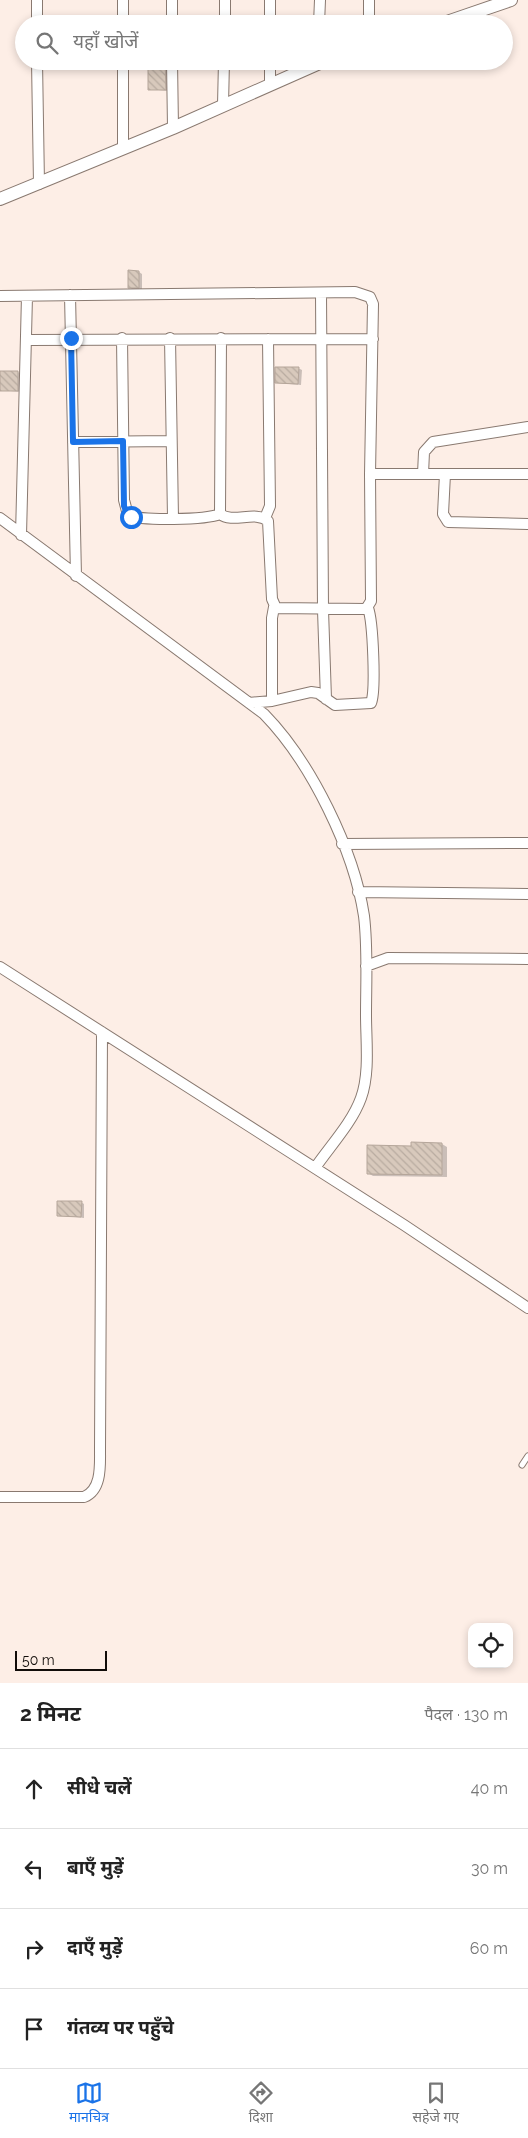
<!DOCTYPE html>
<html lang="hi">
<head>
<meta charset="utf-8">
<style>
	body { margin:0; font-family:Raleway,"Noto Sans Devanagari",sans-serif; background:#f2f2f2; color:#222 }
	.controls { position:absolute; right:15px; bottom:15px; display:grid; overflow:hidden; border-radius:10px; box-shadow:0 2px 8px #0003 }
	.controls button { width:45px; height:45px; display:grid; place-items:center; padding:0; border:0; border-bottom:1px solid #e0e0e0; background:#fff; color:#222; font:25px sans-serif }
	.scale { position:absolute; left:15px; bottom:12px; width:92px; box-sizing:border-box; padding-left:5px; border:2px solid #110c09; border-top:0; font-size:14px; line-height:18px; white-space:nowrap; color:#110c09; -webkit-text-stroke:4px #fdeee6; paint-order:stroke }
	.stop { position:absolute; width:15px; height:15px; margin:-11px; border:4px solid #1a73e8; border-radius:50%; background:#fff }
	.stop.end { background:#1a73e8; border-color:#fff; box-shadow:0 1px 5px #0008 }
	.list { margin:0; padding:0; list-style:none }
	h2 { display:flex; justify-content:space-between; align-items:center; height:65px; margin:0; padding:0 20px; font-size:21px }
	h2 small { font-size:16px; font-weight:400; color:#767676 }
	.list li { display:grid; grid-template-columns:32px 1fr auto; gap:15px; align-items:center; box-sizing:border-box; height:80px; padding:0 20px; border-top:1px solid #e0e0e0 }
	.list b { display:block; font-size:19px; white-space:nowrap }
	.list em { font-size:16px; font-style:normal; color:#767676 }
	.icon { flex:none; width:28px; height:28px; fill:none; stroke:currentColor; stroke-width:2; stroke-linecap:round; stroke-linejoin:round }
	.map { position:relative; flex:none; width:528px; height:1683px; overflow:hidden }
	.search { position:absolute; background:#fff; box-shadow:0 2px 8px #0003; left:15px; right:15px; top:15px; height:55px; display:flex; align-items:center; gap:12px; box-sizing:border-box; padding:0 18px; border-radius:28px; color:#767676; font-size:19px }
	.sheet { height:385px; background:#fff }
	nav { display:flex; justify-content:space-around; align-items:center; box-sizing:border-box; height:70px; border-top:1px solid #e0e0e0; background:#fff; font-size:14px; color:#767676 }
	nav a { display:grid; justify-items:center; gap:2px }
	nav .on { color:#1a73e8 }
	.map>svg:first-child { display:block }
</style>
</head>
<body>
<div class="map">
<svg width="528" height="1683" viewBox="0 0 528 1683">
	<defs>
		<pattern id="building-back-hatch" width="6" height="6" patternUnits="userSpaceOnUse" patternTransform="scale(1.25)"><rect width="6" height="6" fill="#d8c9bc"/><path d="M-1 5l2 2M0 0l6 6M5-1l2 2" fill="none" stroke="#b8aba0"/></pattern>
	</defs>
	<rect width="100%" height="100%" fill="#fdeee6"/>
	<path fill="#0003" d="M 150,61 L 169,61 L 168,91 L 149,89 Z
		M 139,272 L 142,274 L 142,289 L 132,289 L 129,287 Z
		M 298,368 L 302,370 L 301,385 L 277,383 Z
		M 18,372 L 21,374 L 21,392 L 0,390 Z
		M 442,1144 L 447,1147 L 447,1177 L 373,1176 L 368,1173 Z
		M 81,1202 L 84,1204 L 84,1218 L 58,1215 Z"/>
	<path fill="url(#building-back-hatch)" stroke="#b5a69a" d="M 148,61 L 165,61 L 166,90 L 148,90 Z
		M 128,270 L 139,271 L 139,288 L 128,288 Z
		M 275,367 L 299,367 L 298,384 L 275,383 Z
		M 0,371 L 18,371 L 18,391 L 0,391 Z
		M 411,1142 L 442,1143 L 442,1175 L 367,1174 L 367,1145 L 411,1146 Z
		M 57,1201 L 82,1201 L 81,1217 L 57,1216 Z"/>
	<g fill="none" stroke-linecap="round" stroke-linejoin="round">
		<defs>
			<path id="service" d="M 522,1465 L 528,1456"/>
			<path id="minor" d="M 37,0 L 37,24
				M 172,0 L 172,24
				M 270,0 L 270,24
				M 369,0 L 369,24
				M 123,24 L 123,0
				M 225,24 L 225,0
				M 319,24 L 320,0
				M 37,61 L 39,184
				M 172,61 L 173,128
				M 270,61 L 270,84
				M 223,105 L 224,61
				M 123,149 L 123,61
				M 321,293 L 323,610 L 326,699
				M 70,295 L 76,576
				M 0,296 L 355,292 L 370,297 L 373,304 L 370,474 L 371,601 L 366,609 L 276,608 L 272,599 L 268,521 C 255,510 233,524 220,514 L 221,338
				M 122,338 L 124,500 L 128,515 C 141,521 206,520 220,514
				M 170,338 L 173,518
				M 27,340 L 373,339
				M 73,442 L 171,441
				M 370,474 L 528,474
				M 423,474 L 424,452 L 433,442 L 528,427
				M 445,474 L 443,514 L 448,522 L 528,524
				M 0,518 L 264,714 C 311,762 354,850 364,916 C 368,949 366,982 366,1015 C 366,1041 370,1073 361,1098 C 352,1123 330,1146 315,1168
				M 265,518 L 270,506 L 268,339
				M 21,535 L 27,296
				M 272,701 L 272,618 L 274,607
				M 249,703 L 272,701 L 311,692 L 318,693 L 335,705 L 371,703 C 376,691 373,621 368,608
				M 342,844 L 528,843
				M 358,892 L 528,894
				M 366,966 L 388,958 L 528,959
				M 0,967 L 404,1225 L 528,1308
				M 0,1497 L 84,1497 C 102,1490 100,1465 100,1449 L 102,1032"/>
			<path id="tertiary" d="M 441,24 L 511,0
				M 0,199 L 173,128 L 324,61"/>
		</defs>
		<use href="#service" stroke="#897970" stroke-width="7"/>
		<use href="#minor" stroke="#897970" stroke-width="12"/>
		<use href="#tertiary" stroke="#897970" stroke-width="14"/>
		<use href="#service" stroke="#fff" stroke-width="5"/>
		<use href="#minor" stroke="#fff" stroke-width="10"/>
		<use href="#tertiary" stroke="#fff" stroke-width="12"/>
	</g>
	<g fill="none" stroke-linecap="round" stroke-linejoin="round">
		<path stroke="#1a73e8" stroke-width="6" d="M 71,338 L 73,442 L 123,441 L 124,506 L 128,516 L 131,517"/>
	</g>
</svg>
<div class="controls">
<button><svg class="icon" aria-label="locate" viewBox="0 0 24 24"><circle cx="12" cy="12" r="6"/><path d="M12 2v4M12 18v4M2 12h4M18 12h4"/></svg></button>
</div>
<div class="scale">50 m</div>
<div class="stop" style="left:131px;top:517px"></div>
<div class="stop end" style="left:71px;top:338px"></div>
<div class="search"><svg class="icon" aria-label="search" viewBox="0 0 24 24"><circle cx="10" cy="10" r="6"/><path d="M15 15l6 6"/></svg>यहाँ खोजें</div>
</div>
<section class="sheet">
<h2>2 मिनट<small>पैदल · 130 m</small></h2>
<ul class="list">
<li><svg class="icon" aria-label="ahead" viewBox="0 0 24 24"><path d="M12 20V5M6 11l6-6 6 6"/></svg><div><b>सीधे चलें</b></div><em>40 m</em></li>
<li><svg class="icon" aria-label="left" viewBox="0 0 24 24"><path d="M17 20v-9H6M10 6l-5 5 5 5"/></svg><div><b>बाएँ मुड़ें</b></div><em>30 m</em></li>
<li><svg class="icon" aria-label="right" viewBox="0 0 24 24"><path d="M7 20v-9h11M14 6l5 5-5 5"/></svg><div><b>दाएँ मुड़ें</b></div><em>60 m</em></li>
<li><svg class="icon" aria-label="arrive" viewBox="0 0 24 24"><path d="M6 21V4h12l-3 4 3 4H6"/></svg><div><b>गंतव्य पर पहुँचे</b></div></li>
</ul>
</section>
<nav>
<a class="on"><svg class="icon" aria-label="map" viewBox="0 0 24 24"><path d="M3 6l6-2 6 2 6-2v14l-6 2-6-2-6 2zM9 4v14M15 6v14"/></svg>मानचित्र</a>
<a><svg class="icon" aria-label="directions" viewBox="0 0 24 24"><path d="M12 3l9 9-9 9-9-9zM9 14v-3h6M13 9l2 2-2 2"/></svg>दिशा</a>
<a><svg class="icon" aria-label="saved" viewBox="0 0 24 24"><path d="M7 4h10v16l-5-4-5 4z"/></svg>सहेजे गए</a>
</nav>
</body>
</html>
